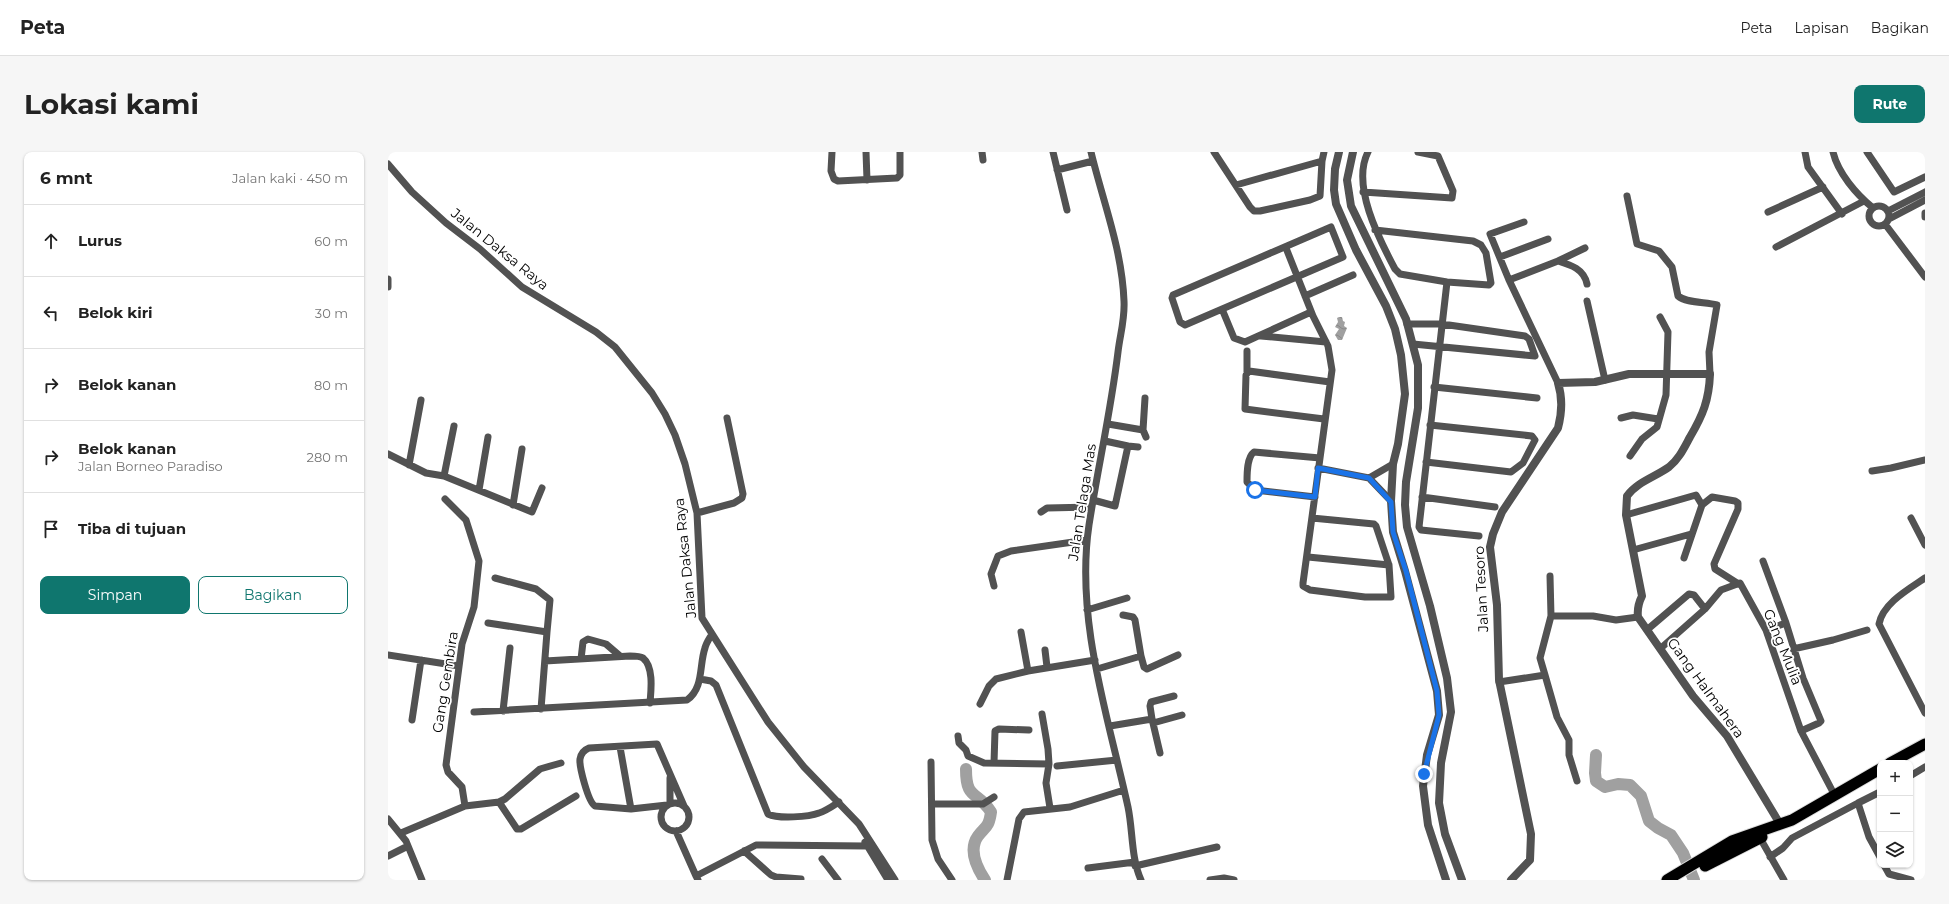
<!DOCTYPE html>
<html lang="id">
<head>
<meta charset="utf-8">
<style>
	body { margin:0; font-family:Montserrat,sans-serif; background:#f6f6f6; color:#222 }
	.controls { position:absolute; right:12px; bottom:12px; display:grid; overflow:hidden; border-radius:8px; box-shadow:0 1px 3px #0004 }
	.controls button { width:36px; height:36px; display:grid; place-items:center; padding:0; border:0; border-bottom:1px solid #e0e0e0; background:#fff; color:#222; font:20px sans-serif }
	.stop { position:absolute; width:12px; height:12px; margin:-9px; border:3px solid #1a73e8; border-radius:50%; background:#fff }
	.stop.end { background:#1a73e8; border-color:#fff; box-shadow:0 1px 4px #0008 }
	.list { margin:0; padding:0; list-style:none }
	h2 { display:flex; justify-content:space-between; align-items:center; height:52px; margin:0; padding:0 16px; font-size:17px }
	h2 small { font-size:13px; font-weight:400; color:#767676 }
	.list li { display:grid; grid-template-columns:26px 1fr auto; gap:12px; align-items:center; box-sizing:border-box; height:72px; padding:0 16px; border-top:1px solid #e0e0e0 }
	.list b { display:block; font-size:15px; white-space:nowrap }
	.list p { margin:0; font-size:13px; white-space:nowrap; color:#767676 }
	.list em { font-size:13px; font-style:normal; color:#767676 }
	.actions { display:flex; gap:8px; padding:12px 16px }
	.actions a { flex:1; padding:9px 0; border:1px solid #0f766e; border-radius:8px; text-align:center; font-size:14px; color:#0f766e }
	.actions .main { background:#0f766e; color:#fff }
	.icon { flex:none; width:22px; height:22px; fill:none; stroke:currentColor; stroke-width:2; stroke-linecap:round; stroke-linejoin:round }
	.map { position:relative; flex:none; width:1537px; height:728px; overflow:hidden; border-radius:8px }
	header { display:flex; align-items:center; gap:24px; box-sizing:border-box; height:56px; padding:0 20px; background:#fff; border-bottom:1px solid #e0e0e0 }
	header strong { font-size:19px }
	nav { display:flex; gap:22px; margin-inline-start:auto; font-size:14px }
	.intro { display:flex; align-items:center; justify-content:space-between; box-sizing:border-box; height:96px; padding:0 24px }
	h1 { margin:0; font-size:28px }
	.button { padding:10px 18px; border-radius:8px; background:#0f766e; color:#fff; font-size:14px; font-weight:700 }
	main { display:flex; gap:24px; padding:0 24px }
	aside { flex:1; background:#fff; border-radius:8px; box-shadow:0 1px 3px #0004 }
	.map>svg:first-child { display:block }
</style>
</head>
<body>
<header>
<strong>Peta</strong>
<nav><a>Peta</a><a>Lapisan</a><a>Bagikan</a></nav>
</header>
<div class="intro"><h1>Lokasi kami</h1><a class="button">Rute</a></div>
<main>
<aside>
<h2>6 mnt<small>Jalan kaki · 450 m</small></h2>
<ul class="list">
<li><svg class="icon" aria-label="ahead" viewBox="0 0 24 24"><path d="M12 20V5M6 11l6-6 6 6"/></svg><div><b>Lurus</b></div><em>60 m</em></li>
<li><svg class="icon" aria-label="left" viewBox="0 0 24 24"><path d="M17 20v-9H6M10 6l-5 5 5 5"/></svg><div><b>Belok kiri</b></div><em>30 m</em></li>
<li><svg class="icon" aria-label="right" viewBox="0 0 24 24"><path d="M7 20v-9h11M14 6l5 5-5 5"/></svg><div><b>Belok kanan</b></div><em>80 m</em></li>
<li><svg class="icon" aria-label="right" viewBox="0 0 24 24"><path d="M7 20v-9h11M14 6l5 5-5 5"/></svg><div><b>Belok kanan</b><p>Jalan Borneo Paradiso</p></div><em>280 m</em></li>
<li><svg class="icon" aria-label="arrive" viewBox="0 0 24 24"><path d="M6 21V4h12l-3 4 3 4H6"/></svg><div><b>Tiba di tujuan</b></div></li>
</ul>
<div class="actions"><a class="main">Simpan</a><a>Bagikan</a></div>
</aside>
<div class="map">
<svg width="1537" height="728" viewBox="0 0 1537 728">
	<defs>
		<pattern id="water-waves" width="16" height="10" patternUnits="userSpaceOnUse"><rect width="16" height="10" fill="#a0a0a0"/><path d="M0 5q4-4 8 0t8 0" fill="none" stroke="#888"/></pattern>
	</defs>
	<rect width="100%" height="100%" fill="#fff"/>
	<path fill="url(#water-waves)" d="M 951,165 L 954,165 L 955,169 L 957,170 L 956,174 L 959,176 L 954,188 L 950,188 L 947,183 L 951,177 L 947,175 L 950,170 L 949,166 Z"/>
	<g fill="none" stroke-linecap="round" stroke-linejoin="round">
		<path stroke="#a0a0a0" stroke-width="12" d="M 1208,603 L 1207,621 L 1208,629 L 1217,635 L 1230,632 L 1242,633 L 1253,644 L 1261,669 L 1270,676 L 1283,683 L 1295,701 L 1306,728
			M 578,617 C 578,649 589,638 603,660 C 601,675 598,674 590,684 C 580,698 589,716 597,728"/>
		<defs>
			<path id="trunk" d="M 1502,611 L 1537,592
				M 1317,714 L 1374,685
				M 1279,728 L 1344,689 L 1404,668 L 1492,617"/>
		</defs>
		<use href="#trunk" stroke="#dbdbdb" stroke-width="13"/>
		<path stroke="#525252" stroke-width="7" d="M 444,0 L 443,19 L 446,27 L 450,29 L 509,26 L 512,23 L 512,0
			M 478,0 L 479,28
			M 594,0 L 595,8
			M 665,0 L 679,58
			M 703,0 C 715,50 734,97 736,149 C 737,167 732,183 730,200 C 723,258 710,315 701,373 C 687,467 720,564 740,655 C 745,679 743,706 753,728
			M 826,0 L 862,55 L 866,59 L 872,59 L 922,48 L 932,44 L 934,9 L 936,0
			M 980,0 C 963,33 991,87 1007,117 L 1012,122 L 1059,130 L 1101,133 L 1103,131 L 1098,101 L 1093,93 L 1085,89 L 987,78
			M 1417,0 L 1420,15 L 1454,62
			M 1445,0 C 1450,21 1468,42 1485,56
			M 1479,0 L 1506,40 L 1537,25
			M 0,12 L 24,40 L 58,71 L 92,97 L 134,135 L 208,180 L 227,195 L 264,241 L 277,262 L 287,283 L 297,312 L 309,361 L 314,466 L 380,570 L 416,615 L 471,672 L 507,728
			M 669,18 L 705,9
			M 848,33 L 934,9
			M 975,40 L 1064,46 L 1065,39 L 1050,4 L 1030,0
			M 1239,44 L 1249,92 L 1271,99 L 1284,115 L 1290,144 C 1298,151 1317,150 1329,153 L 1321,200 L 1322,222
			M1481 64a10 10 0 1 1 20 0a10 10 0 1 1-20 0Z
			M 1500,59 L 1537,40
			M 1380,60 L 1435,35
			M 1537,61 L 1537,65
			M 1501,67 L 1537,48
			M 1497,72 L 1537,125
			M 943,75 L 955,105 L 797,173 L 792,170 L 784,146 L 785,143 Z
			M 1388,95 L 1476,49
			M 898,96 L 925,164 L 940,194 L 944,218 L 915,431 L 915,434 L 922,438 L 977,445 L 1003,445 L 1001,413 L 988,374 L 986,372 L 924,366
			M 1112,105 L 1160,87
			M 1170,109 C 1183,113 1196,117 1199,132
			M 0,127 L 0,135
			M 1121,128 L 1102,82 L 1136,70
			M 1059,130 L 1031,375 L 1033,378 L 1091,384
			M 917,144 L 965,123
			M 1199,149 L 1217,228
			M 834,157 L 846,186 L 857,190 L 923,160
			M 1019,172 L 1054,172 L 1137,184 L 1141,187 L 1147,204 L 1025,192
			M 873,184 L 938,190
			M 859,220 L 859,199
			M 1170,231 L 1121,128 L 1170,109 L 1197,96
			M 1046,235 L 1149,246
			M 757,246 L 755,278 L 758,285
			M 1233,266 L 1245,263 L 1270,267
			M 936,267 L 857,257 L 858,223 L 861,219 L 942,230
			M 720,272 L 755,278
			M 740,294 L 750,295
			M 0,302 L 38,321 L 56,324 L 144,360 L 154,336
			M 1242,304 L 1254,287 L 1269,275 L 1278,243 L 1280,180 L 1272,165
			M 1038,310 L 1123,320 L 1135,311 L 1147,288 L 1144,284 L 1042,273
			M 21,313 L 33,248
			M 930,316 L 981,326 L 1003,349
			M 1484,319 L 1503,316 L 1537,308
			M 56,324 L 66,274
			M 981,326 L 1005,312
			M 91,338 L 100,285
			M 927,345 L 867,338 L 859,330 C 859,321 859,305 866,300 L 932,306
			M 1034,345 L 1107,355
			M 705,348 L 727,354 L 740,294 L 717,289
			M 125,353 L 134,297
			M 1314,353 L 1324,345 L 1347,349 L 1350,351 L 1350,357 L 1326,412 L 1327,417 L 1349,431
			M 653,360 L 659,356 L 704,355
			M 309,361 L 346,351 L 354,346 L 355,342 L 339,266
			M 1238,363 L 1308,343 L 1314,353 L 1296,406
			M 1523,366 L 1537,393
			M 1245,398 L 1303,382
			M 920,405 L 1001,413
			M 1375,409 L 1398,471 L 1415,526 L 1433,569 L 1431,571 L 1413,579
			M 107,426 L 148,437 L 162,448 L 159,480
			M 1537,426 C 1521,437 1495,451 1491,472 L 1537,561
			M 606,434 L 603,422 L 610,404 L 623,399 L 699,388
			M 699,458 L 739,446
			M 735,463 L 745,465 L 747,468 L 753,504
			M 1163,464 L 1205,464 L 1228,468 L 1250,465
			M 100,471 L 159,480 L 153,557
			M 1260,477 L 1301,442 L 1306,443 L 1317,457
			M 1378,478 L 1398,471
			M 633,480 L 640,519 L 707,508
			M 1273,496 L 1317,457 L 1333,438 L 1352,431 L 1378,478 L 1413,579 L 1446,642
			M 1405,497 L 1445,488 L 1479,478
			M 657,498 L 659,515
			M 0,503 L 71,514
			M 193,507 L 195,490 L 200,487 L 218,492 L 232,504
			M 157,509 L 242,504 C 247,504 252,504 255,506 C 266,515 263,539 262,551
			M 709,517 L 753,504 L 756,515 L 759,517 L 790,503
			M 1157,523 L 1169,565 L 1181,588 L 1181,603 L 1189,629
			M 312,527 L 323,529 L 328,533 L 380,662 C 390,667 421,665 431,661 C 438,659 445,654 451,650
			M 1111,530 L 1157,523 L 1152,506 L 1163,464 L 1162,424
			M 592,552 L 601,534 L 608,527 L 640,519
			M 115,559 L 122,496
			M 86,560 L 299,548 C 316,536 311,513 317,496 C 318,491 321,487 324,482
			M 654,562 L 660,597 L 661,612 L 658,631 L 662,656
			M 764,567 L 762,554 L 763,550 L 786,544
			M 24,568 L 33,508
			M 765,571 L 794,563
			M 722,574 L 764,567 L 772,601
			M 570,584 L 571,591 L 578,598 L 580,604 L 596,611 L 661,612
			M 232,595 L 243,657
			M 543,610 L 544,688 L 550,707 L 564,728
			M 606,611 L 607,579 L 611,577 L 641,578
			M 669,614 L 729,608
			M 1522,624 L 1537,615
			M 282,626 L 282,652
			M 1492,640 L 1470,651 L 1481,685 L 1492,705
			M 111,650 L 129,677 L 133,677 L 188,644
			M273 665a14 14 0 1 1 28 0a14 14 0 1 1-28 0Z
			M 544,652 L 595,652 L 606,645
			M 279,653 L 243,657 L 207,654 C 200,650 191,614 192,607 C 193,601 196,598 201,596 L 269,592 L 296,654
			M 77,654 L 111,650 L 117,647 L 152,617 L 173,611
			M 0,667 L 18,689 L 34,728
			M 288,679 L 308,724
			M 13,681 L 77,654 L 74,635 L 60,620 L 58,613 L 74,492 L 86,455 L 91,409 L 78,368 L 57,347
			M 1372,686 L 1396,728
			M 477,690 L 500,728
			M 356,699 L 383,723 L 388,725 L 413,727
			M 0,704 L 20,694
			M 1382,705 L 1395,696 L 1404,686 L 1470,651
			M 434,707 L 450,728
			M 1496,713 L 1501,722 L 1523,728
			M 747,714 L 829,695
			M 700,716 L 747,710
			M 310,728 L 308,724 L 368,693 L 478,694 L 483,692
			M 619,728 L 631,667 L 636,660 L 682,655 L 736,638
			M 822,728 L 836,726 L 846,728"/>
		<path stroke="#525252" stroke-width="8" d="M 951,0 L 947,17 L 946,38 L 948,52 L 968,98 L 998,154 L 1007,177 L 1013,203 L 1017,242 L 1010,292 L 1005,312 L 1003,349 L 1005,380 L 1017,419 L 1049,539 L 1051,563 L 1039,603 L 1035,634 L 1040,673 L 1058,728
			M 965,0 L 959,28 L 963,54 L 1018,167 L 1030,213 L 1030,256 L 1018,330 L 1017,353 L 1019,375 L 1042,454 L 1059,526 L 1063,560 L 1053,611 L 1051,651 L 1057,682 L 1074,728
			M 1123,728 L 1142,708 L 1143,682 L 1111,528 L 1109,453 L 1102,395 L 1105,382 L 1114,360 L 1170,276 C 1174,261 1175,247 1170,231 L 1207,230 L 1241,222 L 1322,222 C 1321,248 1315,263 1302,285 C 1296,296 1291,307 1281,315 C 1267,325 1249,330 1239,344 L 1238,363 L 1254,444 C 1250,452 1249,457 1250,465 L 1305,544 L 1339,584 L 1392,672"/>
		<use href="#trunk" stroke="#000" stroke-width="11"/>
	</g>
	<g fill="none" stroke-linecap="round" stroke-linejoin="round">
		<path stroke="#1a73e8" stroke-width="5" d="M 867,338 L 927,345 L 930,316 L 981,326 L 1003,350 L 1005,380 L 1018,419 L 1049,539 L 1051,563 L 1036,622"/>
	</g>
	<g text-anchor="middle" dominant-baseline="central" stroke-width="3.5" stroke-linejoin="round" paint-order="stroke">
		<g font-size="14" fill="#000" stroke="#fff">
			<text transform="translate(112 97) rotate(39)">Jalan Daksa Raya</text>
			<text transform="translate(694 350) rotate(-81)">Jalan Telaga Mas</text>
			<text transform="translate(297 406) rotate(-96)">Jalan Daksa Raya</text>
			<text transform="translate(1093 437) rotate(-93)">Jalan Tesoro</text>
			<text transform="translate(1395 495) rotate(68)">Gang Mulia</text>
			<text transform="translate(57 530) rotate(-81)">Gang Gembira</text>
			<text transform="translate(1318 536) rotate(54)">Gang Halmahera</text>
		</g>
	</g>
</svg>
<div class="controls">
<button>+</button>
<button>−</button>
<button><svg class="icon" aria-label="layers" viewBox="0 0 24 24"><path d="M12 4l9 5-9 5-9-5zM3 14l9 5 9-5"/></svg></button>
</div>
<div class="stop" style="left:867px;top:338px"></div>
<div class="stop end" style="left:1036px;top:622px"></div>
</div>
</main>
</body>
</html>
